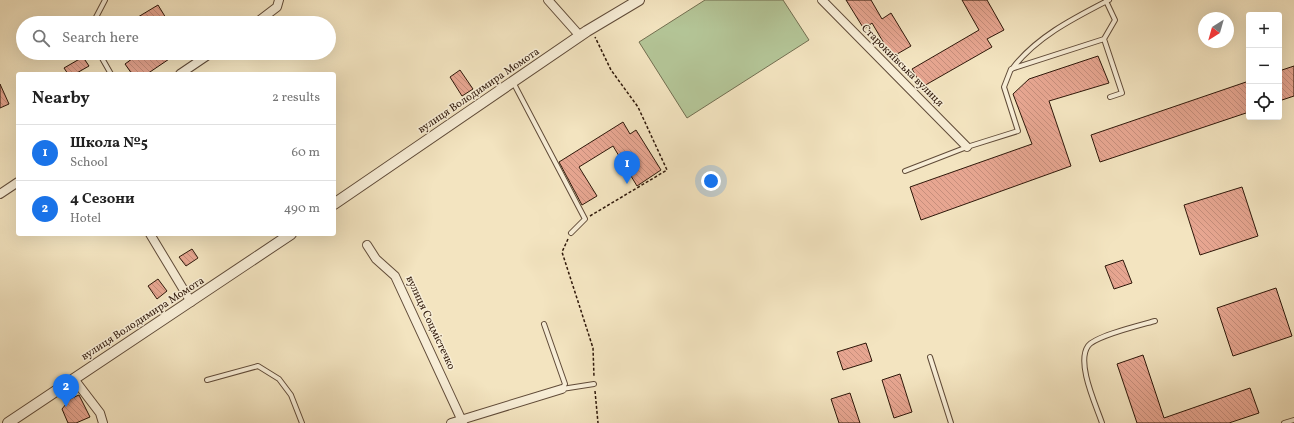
<!DOCTYPE html>
<html lang="en">
<head>
<meta charset="utf-8">
<style>
	body { margin:0; font-family:Vollkorn,serif; background:#f2f2f2; color:#222 }
	.controls { position:absolute; right:12px; top:12px; display:grid; overflow:hidden; border-radius:4px; box-shadow:0 4px 16px #0002 }
	.controls button { width:36px; height:36px; display:grid; place-items:center; padding:0; border:0; border-bottom:1px solid #e0e0e0; background:#fff; color:#222; font:20px sans-serif }
	.compass { position:absolute; left:1198px; top:12px; width:36px; height:36px; border-radius:50%; background:#fff; box-shadow:0 4px 16px #0002; rotate:217deg }
	.you { position:absolute; left:711px; top:181px; width:14px; height:14px; margin:-10px; border:3px solid #fff; border-radius:50%; background:#1a73e8; box-shadow:0 0 0 6px #1a73e833 }
	.badge { display:grid; place-items:center; width:26px; height:26px; border-radius:50%; background:#1a73e8; color:#fff; font-size:13px; font-weight:700 }
	.pin { position:absolute; translate:-50% -33px; filter:drop-shadow(0 1px 2px #0008) }
	.pin::after { content:''; position:absolute; top:21px; width:14px; height:12px; background:inherit; clip-path:polygon(0 0,100% 0,50% 100%) }
	.list { margin:0; padding:0; list-style:none }
	h2 { display:flex; justify-content:space-between; align-items:center; height:52px; margin:0; padding:0 16px; font-size:17px }
	h2 small { font-size:13px; font-weight:400; color:#767676 }
	.list li { display:grid; grid-template-columns:26px 1fr auto; gap:12px; align-items:center; box-sizing:border-box; height:56px; padding:0 16px; border-top:1px solid #e0e0e0 }
	.list b { display:block; font-size:15px; white-space:nowrap }
	.list p { margin:0; font-size:13px; white-space:nowrap; color:#767676 }
	.list em { font-size:13px; font-style:normal; color:#767676 }
	.icon { flex:none; width:22px; height:22px; fill:none; stroke:currentColor; stroke-width:2; stroke-linecap:round; stroke-linejoin:round }
	.map { position:relative; flex:none; width:1294px; height:423px; overflow:hidden }
	.search { position:absolute; background:#fff; box-shadow:0 4px 16px #0002; left:16px; top:16px; width:320px; height:44px; display:flex; align-items:center; gap:10px; box-sizing:border-box; padding:0 14px; border-radius:22px; color:#767676; font-size:15px }
	.panel { position:absolute; background:#fff; box-shadow:0 4px 16px #0002; left:16px; top:72px; width:320px; height:164px; border-radius:4px }
	.map>svg:first-child { display:block }
</style>
</head>
<body>
<div class="map">
<svg width="1294" height="423" viewBox="0 0 1294 423">
	<defs>
		<pattern id="building-back-hatch" width="6" height="6" patternUnits="userSpaceOnUse"><rect width="6" height="6" fill="#e7a691"/><path d="M-1 5l2 2M0 0l6 6M5-1l2 2" fill="none" stroke="#c68e7c"/></pattern>
	</defs>
	<rect width="100%" height="100%" fill="#f3e4c0"/>
	<filter id="stains"><feTurbulence type="fractalNoise" baseFrequency=".005" numOctaves="4"/><feColorMatrix values="0 0 0 0 .2 0 0 0 0 .09 0 0 0 0 .02 0 0 0 .5 -.17"/></filter>
	<radialGradient id="worn" r=".72"><stop offset=".6" stop-color="#630" stop-opacity="0"/><stop offset="1" stop-color="#630" stop-opacity=".3"/></radialGradient>
	<path fill="#b4c597" stroke="#726e50" d="M 705,0 L 783,0 L 809,40 L 687,118 L 639,42 Z"/>
	<path fill="url(#building-back-hatch)" stroke="#2f180a" d="M 846,0 L 871,0 L 882,19 L 891,13 L 911,46 L 892,57 L 872,23 L 864,29 Z
		M 962,0 L 987,0 L 1004,30 L 987,39 L 992,47 L 922,87 L 912,69 L 979,30 Z
		M 158,5 L 169,23 L 128,23 Z
		M 140,53 L 178,53 L 147,74 L 132,74 L 125,64 Z
		M 1098,56 L 1109,83 L 1049,101 L 1071,166 L 921,220 L 910,187 L 1032,144 L 1013,94 L 1029,79 Z
		M 83,57 L 89,66 L 75,74 L 68,74 L 64,68 Z
		M 1294,66 L 1294,96 L 1279,101 L 1279,71 Z
		M 460,70 L 473,89 L 462,96 L 450,77 Z
		M 1249,81 L 1249,112 L 1100,162 L 1091,135 Z
		M 0,84 L 9,104 L 0,108 Z
		M 623,122 L 630,134 L 636,130 L 661,170 L 637,186 L 613,146 L 579,167 L 597,196 L 582,205 L 559,162 Z
		M 1242,187 L 1258,236 L 1200,255 L 1184,205 Z
		M 192,249 L 198,258 L 186,266 L 179,257 Z
		M 1123,260 L 1132,283 L 1114,289 L 1105,266 Z
		M 158,279 L 167,291 L 157,299 L 148,286 Z
		M 1276,288 L 1292,336 L 1233,356 L 1217,308 Z
		M 866,343 L 872,361 L 843,370 L 837,352 Z
		M 1143,355 L 1164,418 L 1250,388 L 1259,413 L 1229,423 L 1137,423 L 1117,364 Z
		M 900,374 L 912,412 L 894,418 L 882,380 Z
		M 850,393 L 860,423 L 839,423 L 831,399 Z
		M 79,395 L 90,417 L 76,423 L 68,423 L 62,409 L 70,399 Z"/>
	<g fill="none" stroke-linecap="round" stroke-linejoin="round">
		<defs>
			<path id="service" d="M 93,23 L 105,0
				M 1104,39 L 1115,20 L 1106,1
				M 99,53 L 111,74
				M 1012,69 C 1036,37 1074,18 1109,0
				M 513,82 L 585,219 L 571,233
				M 905,171 L 967,147 L 1018,131 L 1004,87 L 1011,69 L 1104,39 L 1122,93 L 1110,97
				M 544,324 L 565,384 L 562,389
				M 930,357 L 951,423
				M 207,380 L 258,366 L 279,379 L 291,395 L 302,423
				M 562,389 L 594,384
				M 1102,423 C 1096,405 1076,363 1088,346 C 1095,336 1141,325 1155,321
				M 1284,423 L 1294,420"/>
			<path id="minor" d="M 548,0 L 580,36
				M 822,0 L 967,147
				M 256,23 L 277,7 L 279,0
				M 180,74 L 211,53
				M 0,194 L 18,182
				M 150,234 L 191,302
				M 367,245 L 376,259 L 395,276 L 463,423
				M 74,379 L 100,413 L 103,423
				M 451,423 L 562,389"/>
			<path id="tertiary" d="M 334,204 L 587,31 L 639,0
				M 8,423 L 291,234"/>
		</defs>
		<use href="#service" stroke="#604b38" stroke-width="6"/>
		<use href="#minor" stroke="#604b38" stroke-width="10"/>
		<use href="#tertiary" stroke="#604b38" stroke-width="12"/>
		<path stroke="#2f180a" stroke-width="1.5" stroke-dasharray="3 2" stroke-linecap="butt" d="M 590,216 L 667,170 L 638,107 L 611,70 L 595,37
			M 568,239 L 562,252 L 593,348 L 594,377
			M 595,391 L 598,423"/>
		<use href="#service" stroke="#f7edd6" stroke-width="4"/>
		<use href="#minor" stroke="#f7edd6" stroke-width="8"/>
		<use href="#tertiary" stroke="#f7edd6" stroke-width="10"/>
	</g>
	<g text-anchor="middle" dominant-baseline="central" stroke-width="3" stroke-linejoin="round" paint-order="stroke">
		<g font-size="11" fill="#2f180a" stroke="#f7edd6">
			<text transform="translate(902 66) rotate(45)">Старокиївська вулиця</text>
			<text transform="translate(479 91) rotate(-34)">вулиця Володимира Момота</text>
			<text transform="translate(143 319) rotate(-33)">вулиця Володимира Момота</text>
			<text transform="translate(430 323) rotate(65)">вулиця Соцмістечко</text>
		</g>
	</g>
	<rect width="100%" height="100%" filter="url(#stains)"/>
	<rect width="100%" height="100%" fill="url(#worn)"/>
</svg>
<div class="controls">
<button>+</button>
<button>−</button>
<button><svg class="icon" aria-label="locate" viewBox="0 0 24 24"><circle cx="12" cy="12" r="6"/><path d="M12 2v4M12 18v4M2 12h4M18 12h4"/></svg></button>
</div>
<svg class="compass" viewBox="-18 -18 36 36"><path d="M0-13l5 13h-10z" fill="#e53935"/><path d="M0 13l5-13h-10z" fill="#767676"/></svg>
<div class="you"></div>
<div class="pin badge" style="left:627px;top:184px">1</div>
<div class="pin badge" style="left:66px;top:407px">2</div>
<div class="search"><svg class="icon" aria-label="search" viewBox="0 0 24 24"><circle cx="10" cy="10" r="6"/><path d="M15 15l6 6"/></svg>Search here</div>
<section class="panel">
<h2>Nearby<small>2 results</small></h2>
<ul class="list">
<li><span class="badge">1</span><div><b>Школа №5</b><p>School</p></div><em>60 m</em></li>
<li><span class="badge">2</span><div><b>4 Сезони</b><p>Hotel</p></div><em>490 m</em></li>
</ul>
</section>
</div>
</body>
</html>
